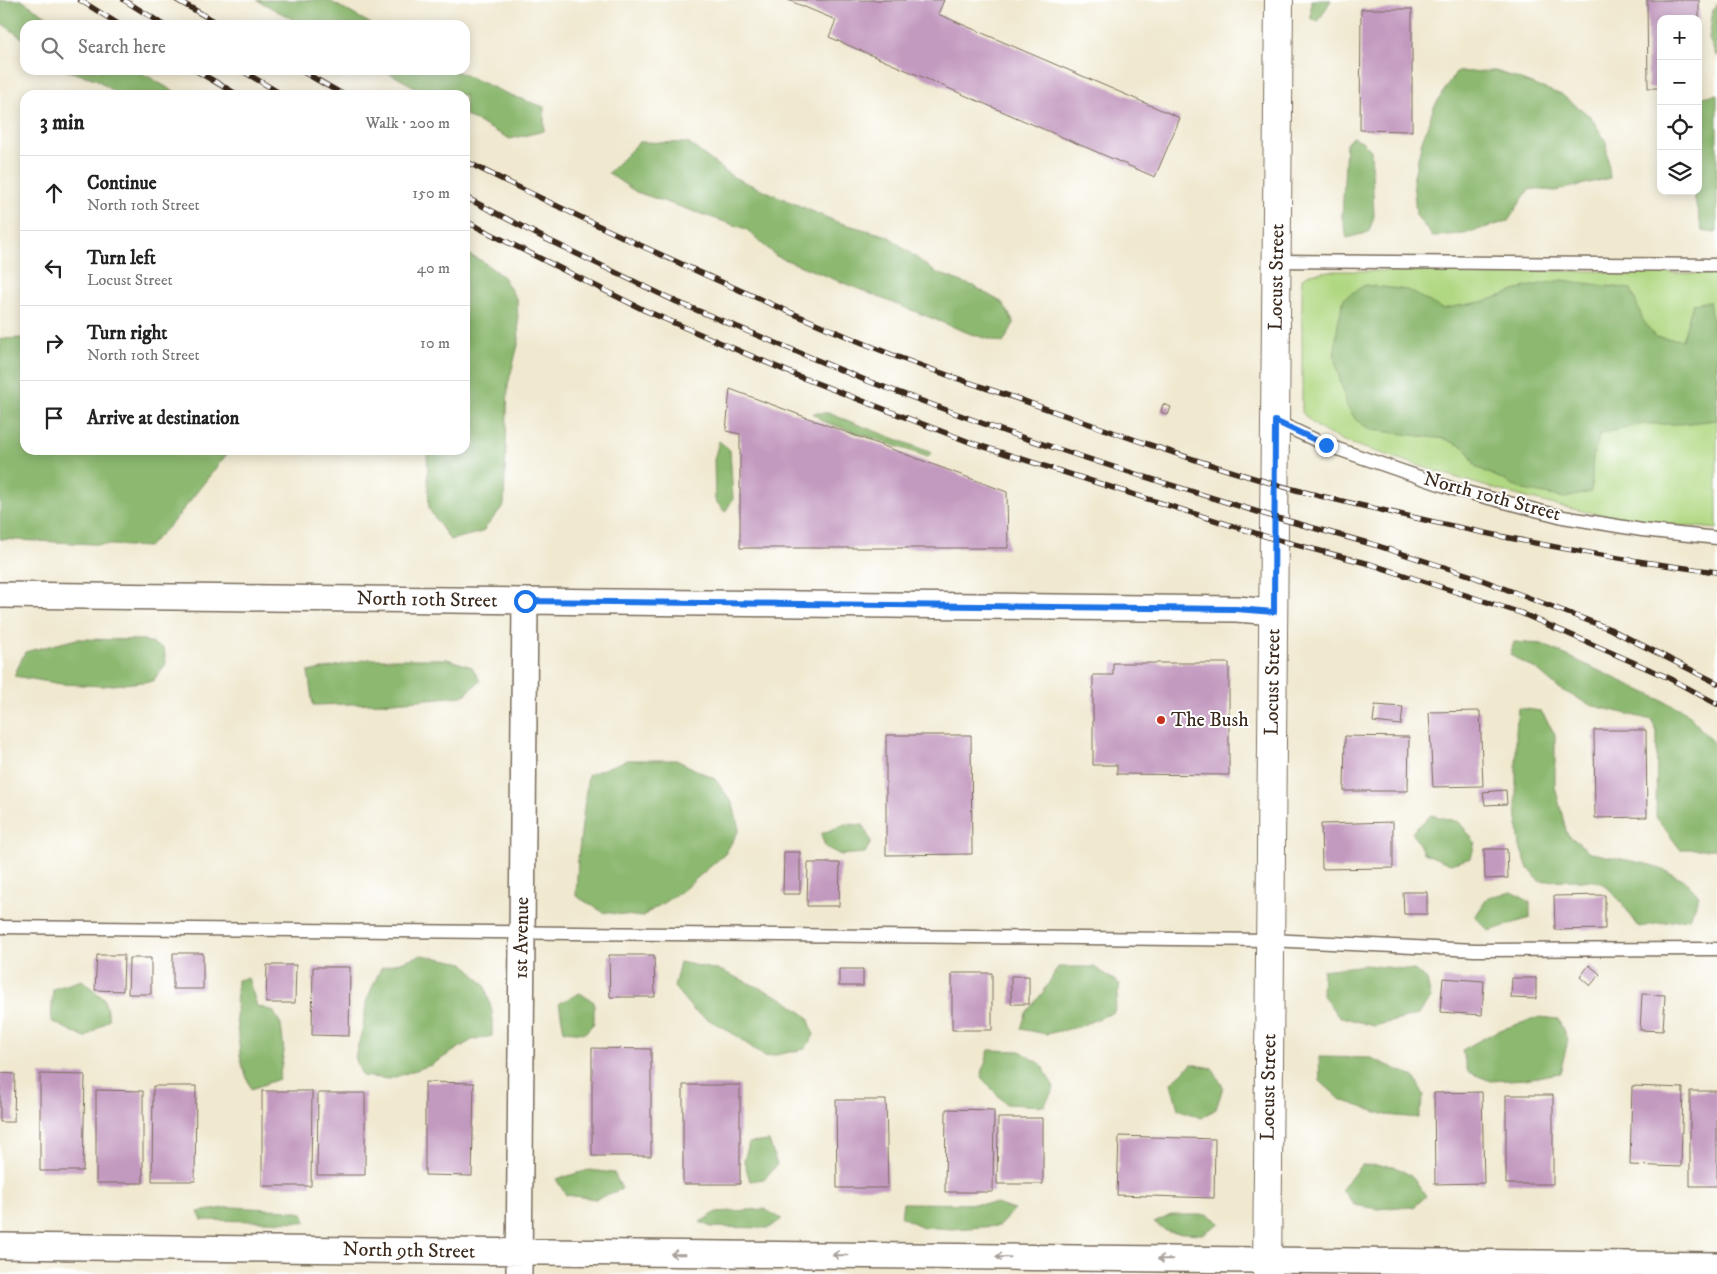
<!DOCTYPE html>
<html lang="en">
<head>
<meta charset="utf-8">
<style>
	body { margin:0; font-family:"IM FELL DW Pica",serif; background:#f2f2f2; color:#222 }
	.controls { position:absolute; right:15px; top:15px; display:grid; overflow:hidden; border-radius:10px; box-shadow:0 2px 12px #0003 }
	.controls button { width:45px; height:45px; display:grid; place-items:center; padding:0; border:0; border-bottom:1px solid #e0e0e0; background:#fff; color:#222; font:25px sans-serif }
	.stop { position:absolute; width:15px; height:15px; margin:-11px; border:4px solid #1a73e8; border-radius:50%; background:#fff }
	.stop.end { background:#1a73e8; border-color:#fff; box-shadow:0 1px 5px #0008 }
	.list { margin:0; padding:0; list-style:none }
	h2 { display:flex; justify-content:space-between; align-items:center; height:65px; margin:0; padding:0 20px; font-size:21px }
	h2 small { font-size:16px; font-weight:400; color:#767676 }
	.list li { display:grid; grid-template-columns:32px 1fr auto; gap:15px; align-items:center; box-sizing:border-box; height:75px; padding:0 20px; border-top:1px solid #e0e0e0 }
	.list b { display:block; font-size:19px; white-space:nowrap }
	.list p { margin:0; font-size:16px; white-space:nowrap; color:#767676 }
	.list em { font-size:16px; font-style:normal; color:#767676 }
	.icon { flex:none; width:28px; height:28px; fill:none; stroke:currentColor; stroke-width:2; stroke-linecap:round; stroke-linejoin:round }
	.map { position:relative; flex:none; width:1717px; height:1274px; overflow:hidden }
	.search { position:absolute; background:#fff; box-shadow:0 2px 12px #0003; left:20px; top:20px; width:450px; height:55px; display:flex; align-items:center; gap:12px; box-sizing:border-box; padding:0 18px; border-radius:15px; color:#767676; font-size:19px }
	.panel { position:absolute; background:#fff; box-shadow:0 2px 12px #0003; left:20px; top:90px; width:450px; height:365px; border-radius:15px }
	.map>svg:first-child { display:block }
</style>
</head>
<body>
<div class="map">
<svg width="1717" height="1274" viewBox="0 0 1717 1274">
	<rect width="100%" height="100%" fill="#fff"/>
	<filter id="ink" filterUnits="userSpaceOnUse"><feTurbulence type="fractalNoise" baseFrequency=".02" numOctaves="2"/><feDisplacementMap in="SourceGraphic" scale="10" xChannelSelector="R" yChannelSelector="G"/><feConvolveMatrix kernelMatrix="1 2 1 2 8 2 1 2 1" color-interpolation-filters="sRGB"/></filter>
	<filter id="wash" filterUnits="userSpaceOnUse"><feTurbulence type="fractalNoise" baseFrequency=".0096" numOctaves="4" result="noise"/><feDisplacementMap in="SourceGraphic" scale="20" xChannelSelector="R" yChannelSelector="G"/><feGaussianBlur stdDeviation="1.12" result="paint"/><feColorMatrix in="noise" values="0 0 0 0 0 0 0 0 0 0 0 0 0 0 0 0 0 1.4 0 .05"/><feComposite in="paint" operator="in"/></filter>
	<g filter="url(#wash)">
		<rect width="100%" height="100%" fill="#f0e9d0"/>
		<path fill="#b0d882" stroke="#768150" d="M 1329,271 L 1591,271 L 1717,274 L 1717,529 C 1691,526 1664,525 1638,521 C 1555,509 1474,484 1396,458 C 1364,447 1323,440 1302,412 L 1302,278 L 1310,274 Z"/>
		<path fill="#8cb870" stroke="#647147" d="M 0,0 L 21,0 L 61,25 L 25,25 L 25,40 L 0,22 Z
			M 257,0 L 328,0 L 373,25 L 303,25 Z
			M 1311,0 L 1331,0 L 1318,22 L 1311,19 Z
			M 1717,4 L 1717,58 L 1709,39 L 1713,10 Z
			M 64,70 L 137,70 L 180,95 L 118,95 L 96,79 Z
			M 384,70 L 454,70 L 510,95 L 544,107 L 544,131 L 510,139 L 465,115 L 465,95 L 429,95 Z
			M 1496,71 L 1562,95 L 1591,117 L 1606,142 L 1610,178 L 1555,191 L 1529,189 L 1508,221 L 1464,234 L 1432,236 L 1416,215 L 1413,180 L 1422,141 L 1434,107 L 1456,72 Z
			M 1717,94 L 1717,232 L 1715,233 L 1702,231 L 1693,191 L 1698,191 L 1698,107 L 1703,97 Z
			M 1352,137 L 1362,141 L 1371,150 L 1374,216 L 1369,232 L 1347,238 L 1342,218 L 1346,144 Z
			M 639,142 L 688,143 L 733,177 L 837,222 L 888,236 L 935,272 L 973,286 L 1003,303 L 1014,323 L 1003,343 L 971,334 L 776,256 L 746,229 L 636,192 L 608,173 Z
			M 465,253 L 482,261 L 503,277 L 517,300 L 519,341 L 508,385 L 504,505 L 482,532 L 450,540 L 429,509 L 427,450 L 465,450 Z
			M 1562,280 L 1631,289 L 1643,320 L 1655,337 L 1682,340 L 1693,304 L 1709,301 L 1714,334 L 1717,340 L 1717,420 L 1681,424 L 1643,424 L 1600,434 L 1593,457 L 1591,492 L 1565,498 L 1524,490 L 1476,467 L 1466,448 L 1445,439 L 1371,430 L 1356,420 L 1347,406 L 1334,357 L 1338,324 L 1344,298 L 1365,285 L 1408,290 L 1442,309 L 1486,301 L 1526,287 Z
			M 25,338 L 25,450 L 230,450 L 174,521 L 148,547 L 0,539 L 0,339 Z
			M 813,413 L 828,413 L 932,453 L 928,457 L 822,421 Z
			M 719,441 L 730,450 L 733,499 L 725,512 L 715,500 L 714,460 Z
			M 77,639 L 144,640 L 164,649 L 166,664 L 153,681 L 103,686 L 61,684 L 14,676 L 25,652 Z
			M 1514,642 L 1542,644 L 1685,711 L 1717,747 L 1717,849 L 1680,849 L 1656,817 L 1657,732 L 1652,720 L 1590,705 L 1558,688 L 1537,670 L 1510,655 Z
			M 369,659 L 447,659 L 472,667 L 480,681 L 463,696 L 382,703 L 313,705 L 308,672 Z
			M 1518,708 L 1541,711 L 1555,734 L 1555,787 L 1567,834 L 1591,853 L 1652,865 L 1683,879 L 1699,896 L 1689,918 L 1639,927 C 1630,915 1614,890 1601,883 C 1592,878 1551,881 1539,881 L 1527,866 L 1520,847 L 1516,809 L 1516,731 Z
			M 627,760 L 676,760 L 715,779 L 733,804 L 739,830 L 725,854 L 682,891 L 641,917 L 603,912 L 576,896 L 578,858 L 588,775 Z
			M 1431,815 L 1459,822 L 1475,842 L 1471,858 L 1450,864 L 1424,853 L 1412,832 Z
			M 845,824 L 863,825 L 871,842 L 865,853 L 841,855 L 825,847 L 821,834 Z
			M 1512,892 L 1530,902 L 1530,918 L 1489,931 L 1475,917 L 1488,897 Z
			M 422,955 L 464,963 L 485,986 L 492,1012 L 492,1036 L 472,1040 L 431,1065 L 389,1079 L 362,1076 L 355,1057 L 363,1026 L 367,999 L 381,968 Z
			M 680,962 L 722,971 L 782,998 L 808,1017 L 814,1035 L 805,1049 L 765,1057 L 732,1033 L 694,1011 L 674,987 Z
			M 1365,965 L 1414,970 L 1427,980 L 1431,998 L 1418,1015 L 1374,1026 L 1338,1016 L 1322,994 L 1323,970 Z
			M 1058,967 L 1094,967 L 1120,984 L 1114,1012 L 1078,1027 L 1046,1034 L 1021,1029 L 1026,1013 L 1044,991 Z
			M 248,978 L 257,1006 L 273,1011 L 281,1024 L 284,1052 L 279,1079 L 251,1089 L 241,1062 L 236,1017 L 237,980 Z
			M 82,980 L 104,999 L 109,1019 L 85,1038 L 51,1021 L 53,989 Z
			M 580,993 L 594,1002 L 594,1023 L 585,1033 L 564,1031 L 559,1003 Z
			M 1540,1017 L 1558,1019 L 1568,1040 L 1560,1073 L 1525,1079 L 1491,1081 L 1468,1072 L 1462,1050 L 1497,1031 Z
			M 989,1050 L 1020,1051 L 1041,1064 L 1054,1088 L 1044,1106 L 1006,1104 L 981,1077 Z
			M 1319,1057 L 1371,1058 L 1414,1077 L 1424,1095 L 1418,1118 L 1386,1115 L 1341,1100 L 1320,1081 Z
			M 1192,1064 L 1212,1068 L 1223,1087 L 1216,1109 L 1201,1118 L 1178,1109 L 1171,1083 Z
			M 769,1141 L 777,1165 L 764,1179 L 750,1181 L 744,1161 L 749,1143 Z
			M 1361,1165 L 1394,1166 L 1413,1177 L 1426,1196 L 1414,1207 L 1409,1206 L 1378,1209 L 1354,1205 L 1342,1189 Z
			M 589,1170 L 614,1173 L 622,1189 L 596,1199 L 566,1195 L 556,1179 Z
			M 903,1203 L 996,1204 L 1014,1210 L 999,1226 L 951,1229 L 923,1227 L 901,1217 Z
			M 232,1207 L 286,1210 L 303,1213 L 306,1222 L 202,1220 L 198,1212 Z
			M 764,1209 L 782,1219 L 769,1228 L 711,1227 L 700,1222 L 717,1212 Z
			M 1171,1215 L 1209,1215 L 1220,1223 L 1202,1234 L 1168,1232 L 1154,1223 Z"/>
		<g id="blocks">
			<path fill="#c299bf" d="M 788,0 L 944,0 L 938,14 L 1180,118 L 1155,177 L 829,37 L 836,20 Z
				M 1647,0 L 1699,0 L 1699,19 L 1661,19 L 1661,88 L 1648,88 Z
				M 1361,9 L 1412,9 L 1412,131 L 1360,130 Z
				M 730,389 L 1007,492 L 1008,548 L 740,548 L 740,434 L 726,431 Z
				M 1163,404 L 1171,407 L 1168,415 L 1161,412 Z
				M 1113,663 L 1229,663 L 1229,775 L 1117,774 L 1117,765 L 1093,765 L 1093,675 L 1113,675 Z
				M 1375,705 L 1403,707 L 1401,725 L 1373,722 Z
				M 1480,711 L 1483,786 L 1433,787 L 1429,712 Z
				M 1594,730 L 1646,730 L 1647,817 L 1595,818 Z
				M 886,735 L 971,735 L 972,854 L 886,855 Z
				M 1345,736 L 1409,737 L 1408,791 L 1344,791 Z
				M 1506,790 L 1507,804 L 1485,805 L 1483,792 Z
				M 1393,822 L 1393,868 L 1322,869 L 1321,824 Z
				M 1484,849 L 1507,849 L 1508,878 L 1485,879 Z
				M 784,852 L 800,852 L 800,894 L 783,894 Z
				M 808,863 L 840,863 L 839,906 L 807,906 Z
				M 1403,892 L 1427,892 L 1427,914 L 1404,914 Z
				M 1605,895 L 1605,929 L 1555,930 L 1554,896 Z
				M 173,953 L 203,953 L 203,989 L 173,989 Z
				M 97,955 L 124,955 L 123,991 L 95,990 Z
				M 609,955 L 654,955 L 655,997 L 610,997 Z
				M 129,958 L 151,958 L 151,994 L 128,994 Z
				M 267,965 L 296,965 L 295,1003 L 266,1003 Z
				M 1589,965 L 1600,974 L 1590,986 L 1580,977 Z
				M 313,967 L 350,967 L 349,1036 L 312,1035 Z
				M 839,969 L 863,969 L 863,986 L 839,986 Z
				M 952,973 L 992,973 L 992,1030 L 952,1030 Z
				M 1011,976 L 1029,976 L 1029,1004 L 1011,1004 Z
				M 1443,978 L 1484,981 L 1482,1015 L 1440,1012 Z
				M 1512,978 L 1536,978 L 1536,999 L 1511,998 Z
				M 1642,994 L 1665,995 L 1663,1031 L 1640,1030 Z
				M 592,1048 L 651,1049 L 651,1156 L 592,1156 Z
				M 0,1073 L 15,1074 L 14,1122 L 0,1122 Z
				M 40,1074 L 85,1075 L 83,1171 L 40,1171 Z
				M 425,1082 L 474,1083 L 472,1176 L 425,1175 Z
				M 683,1085 L 740,1085 L 740,1184 L 683,1184 Z
				M 153,1086 L 196,1086 L 195,1181 L 152,1181 Z
				M 1632,1086 L 1683,1088 L 1681,1167 L 1630,1165 Z
				M 96,1090 L 143,1091 L 143,1183 L 96,1183 Z
				M 262,1091 L 312,1091 L 311,1186 L 262,1186 Z
				M 1690,1091 L 1717,1091 L 1717,1186 L 1690,1186 Z
				M 1482,1092 L 1484,1183 L 1435,1184 L 1434,1093 Z
				M 318,1093 L 365,1093 L 365,1175 L 317,1175 Z
				M 1506,1095 L 1553,1095 L 1553,1184 L 1506,1184 Z
				M 836,1100 L 886,1100 L 888,1188 L 837,1188 Z
				M 946,1109 L 994,1110 L 993,1192 L 945,1192 Z
				M 998,1118 L 1043,1118 L 1043,1184 L 997,1184 Z
				M 1119,1136 L 1215,1139 L 1214,1198 L 1117,1195 Z"/>
		</g>
	</g>
	<g filter="url(#ink)">
		<use href="#blocks" fill-opacity="0" stroke="#7a6d5c" stroke-width="1"/>
		<g fill="none" stroke-linecap="round" stroke-linejoin="round">
			<defs>
				<path id="service" d="M 1277,261 L 1717,265
					M 1275,421 L 1326,445 L 1454,489 L 1563,517 L 1642,530 L 1717,538
					M 0,927 L 1270,940 L 1475,950 L 1717,949"/>
				<path id="minor" d="M 0,595 L 1236,609 L 1274,612
					M 0,1246 L 1717,1265
					M 519,1274 L 525,601"/>
				<path id="tertiary" d="M 1267,1274 L 1279,0"/>
			</defs>
			<use href="#service" stroke="#7a6d5c" stroke-width="15"/>
			<use href="#minor" stroke="#7a6d5c" stroke-width="28"/>
			<use href="#tertiary" stroke="#7a6d5c" stroke-width="30"/>
			<use href="#service" stroke="#fff" stroke-width="12"/>
			<use href="#minor" stroke="#fff" stroke-width="25"/>
			<use href="#tertiary" stroke="#fff" stroke-width="28"/>
			<defs>
				<path id="rail" d="M 80,0 L 120,25
					M 124,0 L 164,25
					M 177,0 L 221,25
					M 195,70 L 238,95
					M 241,70 L 283,95
					M 300,70 L 344,95
					M 465,161 C 606,231 749,297 895,356 C 939,373 983,387 1027,402 C 1109,431 1191,460 1274,484 C 1316,496 1360,505 1403,515 C 1507,539 1611,559 1717,572
					M 465,197 L 546,239 L 677,302 L 865,380 L 1006,432 L 1126,471 L 1274,517 L 1375,545 L 1469,575 L 1610,629 L 1717,683
					M 465,221 L 644,310 L 798,376 L 972,443 L 1274,539 L 1370,564 L 1521,613 L 1669,678 L 1717,704"/>
			</defs>
			<use href="#rail" stroke="#3b2a1e" stroke-width="5.5"/>
			<use href="#rail" stroke="#fff" stroke-width="4" stroke-dasharray="11" stroke-linecap="butt"/>
		</g>
		<defs><path id="oneway-shaft" d="M-6 0H5M1.5-3L5.5 0L1.5 3" fill="none" stroke-width="1.6" stroke-linecap="round" stroke-linejoin="round" transform="scale(1.25)"/></defs>
		<g stroke="#a79f9a">
			<use href="#oneway-shaft" transform="translate(678 1254) rotate(-179)"/>
			<use href="#oneway-shaft" transform="translate(840 1255) rotate(-179)"/>
			<use href="#oneway-shaft" transform="translate(1003 1257) rotate(-179)"/>
			<use href="#oneway-shaft" transform="translate(1165 1259) rotate(-179)"/>
		</g>
	</g>
	<g fill="none" stroke-linecap="round" stroke-linejoin="round" filter="url(#ink)">
		<path stroke="#1a73e8" stroke-width="6" d="M 525,601 L 1236,609 L 1274,612 L 1275,421 L 1326,445"/>
	</g>
	<circle fill="#c8321e" stroke="#fff" stroke-width="2" cx="1161" cy="720" r="5"/>
	<g text-anchor="middle" dominant-baseline="central" stroke-width="4" stroke-linejoin="round" paint-order="stroke">
		<g font-size="20" fill="#3b2a1e" stroke="#fff">
			<text transform="translate(1277 277) rotate(-89)">Locust Street</text>
			<text transform="translate(1492 497) rotate(15)">North 10th Street</text>
			<text transform="translate(427 600) rotate(1)">North 10th Street</text>
			<text transform="translate(1273 682) rotate(-89)">Locust Street</text>
			<text transform="translate(522 938) rotate(-89)">1st Avenue</text>
			<text transform="translate(1269 1087) rotate(-89)">Locust Street</text>
			<text transform="translate(409 1251) rotate(1)">North 9th Street</text>
		</g>
		<g font-size="20" fill="#3b2a1e" stroke="#fff" text-anchor="start">
			<text x="1171" y="720">The Bush</text>
		</g>
	</g>
</svg>
<div class="controls">
<button>+</button>
<button>−</button>
<button><svg class="icon" aria-label="locate" viewBox="0 0 24 24"><circle cx="12" cy="12" r="6"/><path d="M12 2v4M12 18v4M2 12h4M18 12h4"/></svg></button>
<button><svg class="icon" aria-label="layers" viewBox="0 0 24 24"><path d="M12 4l9 5-9 5-9-5zM3 14l9 5 9-5"/></svg></button>
</div>
<div class="stop" style="left:525px;top:601px"></div>
<div class="stop end" style="left:1326px;top:445px"></div>
<div class="search"><svg class="icon" aria-label="search" viewBox="0 0 24 24"><circle cx="10" cy="10" r="6"/><path d="M15 15l6 6"/></svg>Search here</div>
<section class="panel">
<h2>3 min<small>Walk · 200 m</small></h2>
<ul class="list">
<li><svg class="icon" aria-label="ahead" viewBox="0 0 24 24"><path d="M12 20V5M6 11l6-6 6 6"/></svg><div><b>Continue</b><p>North 10th Street</p></div><em>150 m</em></li>
<li><svg class="icon" aria-label="left" viewBox="0 0 24 24"><path d="M17 20v-9H6M10 6l-5 5 5 5"/></svg><div><b>Turn left</b><p>Locust Street</p></div><em>40 m</em></li>
<li><svg class="icon" aria-label="right" viewBox="0 0 24 24"><path d="M7 20v-9h11M14 6l5 5-5 5"/></svg><div><b>Turn right</b><p>North 10th Street</p></div><em>10 m</em></li>
<li><svg class="icon" aria-label="arrive" viewBox="0 0 24 24"><path d="M6 21V4h12l-3 4 3 4H6"/></svg><div><b>Arrive at destination</b></div></li>
</ul>
</section>
</div>
</body>
</html>
